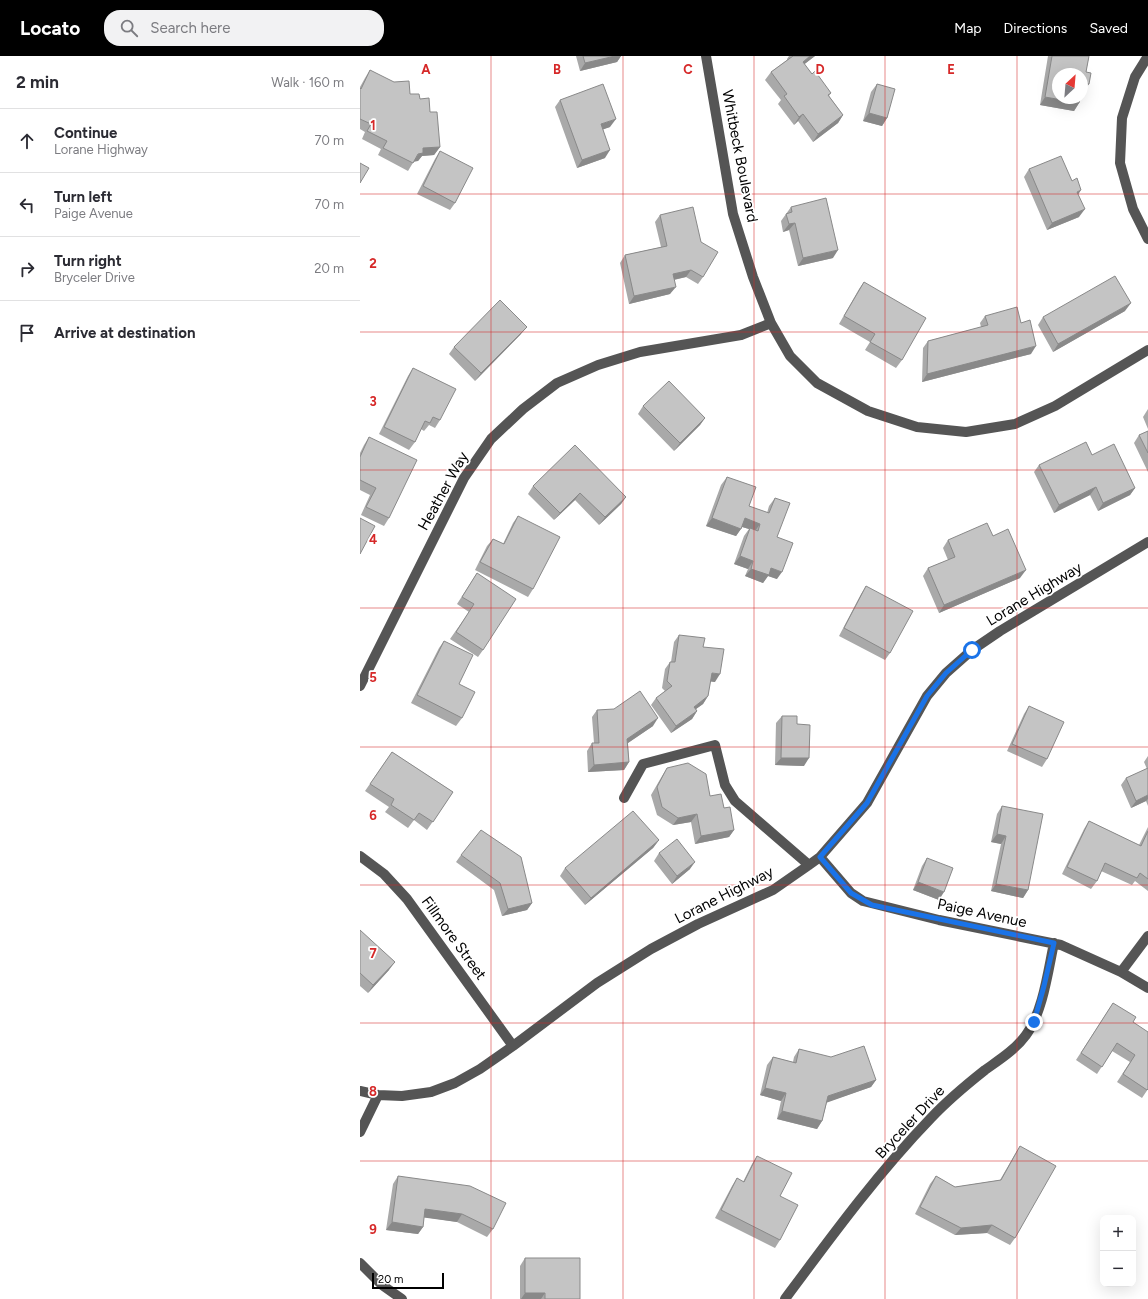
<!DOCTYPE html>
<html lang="en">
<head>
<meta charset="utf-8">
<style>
	body { margin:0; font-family:Figtree,sans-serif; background:#f2f2f3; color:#2b2b33 }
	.controls { position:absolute; right:12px; bottom:12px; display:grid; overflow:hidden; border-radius:8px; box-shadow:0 4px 16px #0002 }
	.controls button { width:36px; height:36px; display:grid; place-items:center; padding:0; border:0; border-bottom:1px solid #e1e1e2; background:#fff; color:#2b2b33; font:20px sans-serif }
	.compass { position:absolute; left:692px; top:12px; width:36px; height:36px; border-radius:50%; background:#fff; box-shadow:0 4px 16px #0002; rotate:26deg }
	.scale { position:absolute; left:12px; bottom:10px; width:72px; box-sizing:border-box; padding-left:4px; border:2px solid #000; border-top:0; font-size:11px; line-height:14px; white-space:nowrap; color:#000; -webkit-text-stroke:3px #fff; paint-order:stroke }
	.stop { position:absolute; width:12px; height:12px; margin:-9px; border:3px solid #1a73e8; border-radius:50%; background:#fff }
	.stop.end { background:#1a73e8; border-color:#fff; box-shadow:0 1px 4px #0008 }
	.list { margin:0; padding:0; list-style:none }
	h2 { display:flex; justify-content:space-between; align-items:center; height:52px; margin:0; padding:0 16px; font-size:17px }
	h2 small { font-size:13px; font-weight:400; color:#7c7c81 }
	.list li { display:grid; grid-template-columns:26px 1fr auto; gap:12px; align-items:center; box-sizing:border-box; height:64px; padding:0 16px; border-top:1px solid #e1e1e2 }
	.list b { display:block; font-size:15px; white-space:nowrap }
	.list p { margin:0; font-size:13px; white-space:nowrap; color:#7c7c81 }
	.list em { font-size:13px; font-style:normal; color:#7c7c81 }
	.icon { flex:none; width:22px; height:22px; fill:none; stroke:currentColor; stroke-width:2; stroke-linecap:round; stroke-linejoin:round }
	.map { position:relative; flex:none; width:788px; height:1243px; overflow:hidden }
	header { display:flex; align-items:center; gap:24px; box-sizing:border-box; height:56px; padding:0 20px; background:#000; color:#fff }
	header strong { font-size:19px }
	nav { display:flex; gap:22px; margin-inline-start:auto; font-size:14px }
	.search { width:280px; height:36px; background:#f2f2f3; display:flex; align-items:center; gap:10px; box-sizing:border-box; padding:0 14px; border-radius:16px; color:#7c7c81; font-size:15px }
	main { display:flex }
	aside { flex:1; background:#fff }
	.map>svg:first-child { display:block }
</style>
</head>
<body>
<header>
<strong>Locato</strong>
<div class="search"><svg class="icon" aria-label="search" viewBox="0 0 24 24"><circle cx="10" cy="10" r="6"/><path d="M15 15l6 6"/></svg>Search here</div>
<nav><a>Map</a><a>Directions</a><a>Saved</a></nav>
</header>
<main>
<aside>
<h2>2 min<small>Walk · 160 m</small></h2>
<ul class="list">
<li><svg class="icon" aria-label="ahead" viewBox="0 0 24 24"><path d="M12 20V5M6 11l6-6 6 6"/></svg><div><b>Continue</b><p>Lorane Highway</p></div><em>70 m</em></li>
<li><svg class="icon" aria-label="left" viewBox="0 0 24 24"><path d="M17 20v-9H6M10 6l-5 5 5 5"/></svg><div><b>Turn left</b><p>Paige Avenue</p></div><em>70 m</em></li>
<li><svg class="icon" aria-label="right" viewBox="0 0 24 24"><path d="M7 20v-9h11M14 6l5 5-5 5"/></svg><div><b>Turn right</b><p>Bryceler Drive</p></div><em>20 m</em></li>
<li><svg class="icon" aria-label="arrive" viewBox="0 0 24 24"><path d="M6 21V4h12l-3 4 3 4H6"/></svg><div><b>Arrive at destination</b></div></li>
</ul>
</aside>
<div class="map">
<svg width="788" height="1243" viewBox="0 0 788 1243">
	<rect width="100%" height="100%" fill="#fff"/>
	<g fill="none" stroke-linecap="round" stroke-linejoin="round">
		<path stroke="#555" stroke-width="10" d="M 346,0 L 373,158 L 393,221 L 411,267 L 430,300 L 457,327 L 508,355 L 557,371 L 606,376 L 655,368 L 695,350 L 788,294
			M 788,0 L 775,21 L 762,62 L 760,107 L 773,153 L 788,183
			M 0,630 L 104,422 L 131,383 L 163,353 L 197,327 L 238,309 L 280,296 L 381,279 L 411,267
			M 264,742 L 283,708 L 355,689 L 365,729 L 375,745 L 449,809
			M 0,800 L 24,818 L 47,843 L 153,990
			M 460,801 L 491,837 L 503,845 L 579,864 L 701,889 L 761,916 L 788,932
			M 761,916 L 788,880
			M 0,1035 L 18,1039 L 42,1040 L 71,1036 L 95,1027 L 120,1013 L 153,990 L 237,927 L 291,893 L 338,868 L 413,834 L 449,809 L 460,801 L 507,747 L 567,640 L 586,617 L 612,594 L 640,575 L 788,486
			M 0,1076 L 18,1039
			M 0,1207 L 22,1229 L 42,1243
			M 425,1243 C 471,1181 517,1118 571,1062 C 587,1045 606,1029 625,1014 C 639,1004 655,994 666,979 C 683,956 688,915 694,887"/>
	</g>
	<path fill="#a9a9a9" d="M 216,0 L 261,0 L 257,6 L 220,15 Z
		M 429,0 L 455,0 L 444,8 L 452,18 L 471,37 L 469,40 L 483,59 L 478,67 L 453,86 L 438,65 L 434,69 L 418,48 L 421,44 L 405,24 L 411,16 L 427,4 L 427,3 Z
		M 688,0 L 729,0 L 726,16 L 729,28 L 723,36 L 722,18 L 719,47 L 714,55 L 680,49 Z
		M 10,14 L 50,38 L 60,43 L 70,56 L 80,91 L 74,99 L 62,100 L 58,105 L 54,105 L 48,115 L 18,99 L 21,93 L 2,83 L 5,76 L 0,73 L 0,31 L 5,22 Z
		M 517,28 L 527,62 L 522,70 L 503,65 L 511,36 Z
		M 200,44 L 250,71 L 243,73 L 245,102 L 217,112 L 195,51 Z
		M 80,95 L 95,147 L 90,154 L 57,138 L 75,103 Z
		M 669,113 L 718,139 L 719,161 L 687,174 L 664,121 Z
		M 431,151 L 473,202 L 438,210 L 429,174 L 423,176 L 421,165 Z
		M 300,159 L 343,221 L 338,228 L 326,221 L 314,224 L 310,238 L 269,248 L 260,207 L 265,199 L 301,191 L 295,166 Z
		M 504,226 L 542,304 L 536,312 L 505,294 L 510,286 L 479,268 L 499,233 Z
		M 765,255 L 693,296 L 678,269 L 683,261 Z
		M 625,260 L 661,267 L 671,298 L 562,326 L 563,292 L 568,285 L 621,271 L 620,267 Z
		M 161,278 L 115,325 L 89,298 L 94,291 Z
		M 53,312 L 80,364 L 75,372 L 69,369 L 64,375 L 61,373 L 55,386 L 49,394 L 19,378 L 48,320 Z
		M 283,350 L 345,362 L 340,369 L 314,395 L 278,358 Z
		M 788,353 L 788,373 L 783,361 Z
		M 788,375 L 788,416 L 774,387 L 779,379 Z
		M 9,381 L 29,462 L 24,470 L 1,459 L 10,439 L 0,434 L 0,397 L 4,389 Z
		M 732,399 L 775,432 L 770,439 L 738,455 L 730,439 L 694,457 L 674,416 L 679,409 Z
		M 367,421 L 389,450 L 407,457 L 409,450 L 415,442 L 417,481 L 417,523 L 408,520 L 403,527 L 385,520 L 388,513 L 374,508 L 384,480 L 389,473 L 382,471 L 376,480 L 346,470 L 361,429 Z
		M 173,430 L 266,441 L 261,448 L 239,469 L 215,444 L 194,464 L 168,438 Z
		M 158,460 L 173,533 L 168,541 L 115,514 L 127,490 L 133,483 L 143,488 L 153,467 Z
		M 588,484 L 660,522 L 579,557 L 563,520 L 568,512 L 588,504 L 583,492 Z
		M 117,517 L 123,594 L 118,601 L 90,583 L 109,556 L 97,548 Z
		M 506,530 L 530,597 L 525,604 L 479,580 L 501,538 Z
		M 319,579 L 343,591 L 355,626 L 350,625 L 348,640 L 343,648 L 336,653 L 337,655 L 332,663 L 311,677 L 291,649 L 296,642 L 305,635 L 302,632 L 305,613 L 310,606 L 311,606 L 314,586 Z
		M 84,585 L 99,628 L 102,662 L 96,670 L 51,647 L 79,592 Z
		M 669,650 L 687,703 L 682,711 L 647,695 L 664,658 Z
		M 237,654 L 293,670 L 268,687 L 269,706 L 264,714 L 228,716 L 227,695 L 232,687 L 234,687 L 232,661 Z
		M 422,660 L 437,668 L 444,710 L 415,709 L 416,667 Z
		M 32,696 L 93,736 L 67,774 L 54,764 L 48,772 L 25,756 L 29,751 L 5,735 Z
		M 788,700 L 788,750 L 786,745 L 771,752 L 761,729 L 766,722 L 787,713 L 784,706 Z
		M 307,712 L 350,740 L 364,752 L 374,774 L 369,781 L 335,788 L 331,766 L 313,769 L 297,759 L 291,739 L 302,720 Z
		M 642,750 L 668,834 L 663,842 L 631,835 L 641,788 L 631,786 L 637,758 Z
		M 729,765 L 779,789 L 788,771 L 788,835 L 775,825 L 772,829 L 741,815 L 737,825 L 731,833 L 702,818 L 724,773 Z
		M 299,784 L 293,792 L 225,849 L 200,820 L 205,812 Z
		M 299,797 L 330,813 L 312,828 L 294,805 Z
		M 101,799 L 172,847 L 167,854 L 142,860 L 134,834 L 96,806 Z
		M 567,802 L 579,844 L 553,834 L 562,810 Z
		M 0,874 L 29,914 L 8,937 L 0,930 Z
		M 753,947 L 773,966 L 788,1033 L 782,1042 L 757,1026 L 770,1006 L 752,995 L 737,1018 L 716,1004 Z
		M 439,993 L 516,1024 L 511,1031 L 467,1046 L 462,1065 L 457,1073 L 417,1063 L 421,1045 L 400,1039 L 407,1009 L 413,1001 L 433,1006 L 434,1001 Z
		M 660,1090 L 655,1182 L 650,1189 L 627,1177 L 595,1179 L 555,1158 L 570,1128 L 576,1120 L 595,1131 L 640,1124 L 655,1098 Z
		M 397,1100 L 420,1140 L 420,1184 L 415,1192 L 355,1162 L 372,1130 L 377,1122 L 383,1126 L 392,1108 Z
		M 38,1120 L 133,1173 L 127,1181 L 97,1166 L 64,1161 L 63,1171 L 58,1178 L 26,1174 L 33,1128 Z
		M 165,1202 L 220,1243 L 160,1243 L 160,1210 Z"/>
	<path fill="#898989" d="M 255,0 L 261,0 L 257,6 L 220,15 L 225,7 Z
		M 450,0 L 455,0 L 437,14 L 443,6 Z
		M 723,27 L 729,28 L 723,36 L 722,35 L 722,28 Z
		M 685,41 L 719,47 L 714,55 L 680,49 Z
		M 509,57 L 527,62 L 522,70 L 503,65 Z
		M 443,58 L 438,65 L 434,69 L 439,61 Z
		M 483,59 L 478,67 L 453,86 L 458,78 Z
		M 256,63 L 250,71 L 236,76 L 241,68 Z
		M 80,91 L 74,99 L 62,100 L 58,105 L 53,106 L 63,92 Z
		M 250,94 L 245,102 L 217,112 L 222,104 Z
		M 721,134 L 716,142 L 717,136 Z
		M 725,153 L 719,161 L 687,174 L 692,167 Z
		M 435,167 L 429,174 L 423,176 L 429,168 Z
		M 478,194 L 473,202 L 438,210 L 443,202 Z
		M 331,214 L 326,221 L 308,225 L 313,218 Z
		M 316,231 L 310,238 L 269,248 L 274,240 Z
		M 771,247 L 765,255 L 693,296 L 698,288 Z
		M 167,271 L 161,278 L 115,325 L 121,317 Z
		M 676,290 L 671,298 L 562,326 L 567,318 Z
		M 345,362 L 340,369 L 314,395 L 320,387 Z
		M 736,431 L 730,439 L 694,457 L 699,449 Z
		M 775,432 L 770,439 L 738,455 L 743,447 Z
		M 220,437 L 215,444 L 194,464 L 200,457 Z
		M 266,441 L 261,448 L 239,469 L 245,461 Z
		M 352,462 L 381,473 L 376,480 L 346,470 Z
		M 385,462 L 400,468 L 395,475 L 390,472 L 389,473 L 379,470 Z
		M 380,500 L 393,505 L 388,513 L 374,508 Z
		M 411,512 L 422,516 L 417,523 L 408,520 L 403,527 L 385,520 L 391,513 Z
		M 666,514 L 660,522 L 579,557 L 584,549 Z
		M 352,617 L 360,618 L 355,626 L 346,625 Z
		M 348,640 L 343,648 L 329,658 L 334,651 Z
		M 337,655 L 332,663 L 311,677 L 316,670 Z
		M 298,662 L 293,670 L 262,691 L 267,683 Z
		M 421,702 L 449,702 L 444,710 L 415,709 Z
		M 269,706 L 264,714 L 228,716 L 234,709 Z
		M 788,739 L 788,743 L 786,745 L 771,752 L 776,745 Z
		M 337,758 L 331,766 L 313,769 L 318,762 Z
		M 374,774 L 369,781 L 335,788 L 341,780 Z
		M 637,778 L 646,780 L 641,788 L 631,786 Z
		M 299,784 L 293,792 L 225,849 L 231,842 Z
		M 335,806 L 330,813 L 312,828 L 317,820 Z
		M 558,826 L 584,836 L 579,844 L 553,834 Z
		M 636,828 L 668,834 L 663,842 L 631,835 Z
		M 172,847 L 167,854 L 142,860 L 148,853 Z
		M 35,906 L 29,914 L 8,937 L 13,929 Z
		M 516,1024 L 511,1031 L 463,1048 L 468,1040 Z
		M 405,1032 L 426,1037 L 421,1045 L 400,1039 Z
		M 422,1055 L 462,1065 L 457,1073 L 417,1063 Z
		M 65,1153 L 102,1158 L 97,1166 L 60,1161 Z
		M 32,1166 L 63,1171 L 58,1178 L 26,1174 Z
		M 632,1169 L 627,1177 L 595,1179 L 601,1172 Z
		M 165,1237 L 185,1237 L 181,1243 L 161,1243 Z"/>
	<path fill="#c4c4c4" stroke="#898989" d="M 223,0 L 255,0 L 225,7 Z
		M 433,0 L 450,0 L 443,6 L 452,18 L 455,15 L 471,37 L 468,39 L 483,59 L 458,78 L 443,58 L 439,61 L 424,40 L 427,38 L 411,16 Z
		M 692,0 L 729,0 L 726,16 L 731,17 L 729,28 L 723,27 L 722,31 L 722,18 L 698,18 L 698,42 L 720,42 L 719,47 L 685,41 Z
		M 10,14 L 34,26 L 49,25 L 50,38 L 59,38 L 60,43 L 69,42 L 70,56 L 77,56 L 80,91 L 63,92 L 63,97 L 58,98 L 53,107 L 23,92 L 27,85 L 7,75 L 11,68 L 0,63 L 0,32 L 1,33 Z
		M 243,28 L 256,63 L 241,68 L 250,94 L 222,104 L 200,44 Z
		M 517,28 L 535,33 L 527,62 L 509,57 Z
		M 80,95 L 113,112 L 95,147 L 63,130 Z
		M 701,100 L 712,125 L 717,122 L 721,134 L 717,136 L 725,153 L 692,167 L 669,113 Z
		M 0,107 L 9,112 L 0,127 Z
		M 466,142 L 478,194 L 443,202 L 435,167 L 429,168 L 426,158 L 432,156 L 431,151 Z
		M 333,151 L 341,186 L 358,196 L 343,221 L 331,214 L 313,218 L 316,231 L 274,240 L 265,199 L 307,190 L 300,159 Z
		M 755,220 L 771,247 L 698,288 L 683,261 Z
		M 504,226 L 566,262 L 542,304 L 510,286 L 515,278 L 484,260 Z
		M 140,244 L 167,271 L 121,317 L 94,291 Z
		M 657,251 L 661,267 L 670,264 L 676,290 L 567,318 L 568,285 L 628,269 L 625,260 Z
		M 53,312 L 96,333 L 80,364 L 73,361 L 70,367 L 65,365 L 55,386 L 24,371 Z
		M 309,325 L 345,362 L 320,387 L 283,350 Z
		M 788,375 L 788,397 L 779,379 Z
		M 9,381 L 57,404 L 29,462 L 6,451 L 16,432 L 0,424 L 0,401 Z
		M 726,386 L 732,399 L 754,388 L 775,432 L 743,447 L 736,431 L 699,449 L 679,409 Z
		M 215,389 L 266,441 L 245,461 L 220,437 L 200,457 L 173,430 Z
		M 367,421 L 396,431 L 389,450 L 409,457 L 415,442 L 430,447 L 417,481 L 433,487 L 422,516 L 411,512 L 409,519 L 391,513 L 393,505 L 380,500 L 390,472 L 398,475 L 400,468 L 385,462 L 381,473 L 352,462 Z
		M 158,460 L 200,481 L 173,533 L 120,506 L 133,483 L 144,488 Z
		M 0,462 L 15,470 L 0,498 Z
		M 627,467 L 633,480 L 648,473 L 666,514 L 584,549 L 568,512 L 595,501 L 588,484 Z
		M 117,517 L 156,543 L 123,594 L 96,576 L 114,548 L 102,541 Z
		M 506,530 L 553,555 L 530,597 L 484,572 Z
		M 319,579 L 345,582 L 343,591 L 364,593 L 360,618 L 352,617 L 348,640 L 334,651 L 337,655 L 316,670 L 296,642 L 312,630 L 307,625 L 310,606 L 315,606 Z
		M 84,585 L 113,599 L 99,628 L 115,636 L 102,662 L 57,639 Z
		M 280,635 L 298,662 L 267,683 L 269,706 L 234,709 L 232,687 L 239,687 L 237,654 L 254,653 Z
		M 669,650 L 704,666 L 687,703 L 652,688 Z
		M 422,660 L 437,660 L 437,668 L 450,669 L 449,702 L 421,702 Z
		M 32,696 L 93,736 L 73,766 L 59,757 L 54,764 L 31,749 L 34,743 L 10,728 Z
		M 328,707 L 346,718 L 350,740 L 361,738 L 364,752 L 370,751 L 374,774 L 341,780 L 337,758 L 318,762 L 302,751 L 297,731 L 307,712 Z
		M 788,712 L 788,739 L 776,745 L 766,722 Z
		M 642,750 L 683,758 L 668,834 L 636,828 L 646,780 L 637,778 Z
		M 273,755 L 299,784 L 231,842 L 205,812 Z
		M 729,765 L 781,790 L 788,775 L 788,823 L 780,817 L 777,822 L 745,807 L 737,825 L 707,811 Z
		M 121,774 L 161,801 L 172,847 L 148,853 L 140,827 L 101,799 Z
		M 317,783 L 335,806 L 317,820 L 299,797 Z
		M 567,802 L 593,812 L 584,836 L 558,826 Z
		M 0,874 L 35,906 L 13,929 L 0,917 Z
		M 753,947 L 776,961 L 773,966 L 788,976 L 788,1033 L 787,1034 L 763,1018 L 775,999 L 757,987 L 742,1011 L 721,997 Z
		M 504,990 L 516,1024 L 468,1040 L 462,1065 L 422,1055 L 426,1037 L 405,1032 L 413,1001 L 436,1007 L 439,993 L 471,1001 Z
		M 660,1090 L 696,1110 L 655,1182 L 632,1169 L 601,1172 L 560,1151 L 576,1120 L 595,1131 L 641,1124 Z
		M 397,1100 L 432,1117 L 420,1140 L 438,1149 L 420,1184 L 361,1154 L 377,1122 L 384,1126 Z
		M 38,1120 L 110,1130 L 146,1147 L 133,1173 L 102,1158 L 65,1153 L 63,1171 L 32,1166 Z
		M 165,1202 L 220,1202 L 220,1243 L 185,1243 L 185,1237 L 165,1237 Z"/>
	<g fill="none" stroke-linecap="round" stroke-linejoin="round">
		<path stroke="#1a73e8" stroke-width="5" d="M 612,594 L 586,617 L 567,640 L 507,747 L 460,801 L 491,837 L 512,849 L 694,887 L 684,930 L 674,966"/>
	</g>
	<path fill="none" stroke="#d62828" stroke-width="1" stroke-opacity="0.55" d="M 131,0 L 131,1243M 263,0 L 263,1243M 394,0 L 394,1243M 525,0 L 525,1243M 657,0 L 657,1243M 0,138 L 788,138M 0,276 L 788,276M 0,414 L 788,414M 0,552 L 788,552M 0,691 L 788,691M 0,829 L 788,829M 0,967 L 788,967M 0,1105 L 788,1105"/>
	<g text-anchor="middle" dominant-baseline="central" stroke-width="3.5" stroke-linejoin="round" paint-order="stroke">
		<g font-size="15" fill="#000" stroke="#fff">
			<text transform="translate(380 100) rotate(79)">Whitbeck Boulevard</text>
			<text transform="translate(83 435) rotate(-61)">Heather Way</text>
			<text transform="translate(674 538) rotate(-31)">Lorane Highway</text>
			<text transform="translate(364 839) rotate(-27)">Lorane Highway</text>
			<text transform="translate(622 857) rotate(12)">Paige Avenue</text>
			<text transform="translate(94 882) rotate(54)">Fillmore Street</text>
			<text transform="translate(550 1066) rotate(-47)">Bryceler Drive</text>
		</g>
	</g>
	<g font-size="13" text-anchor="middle" font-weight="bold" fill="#d62828" stroke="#fff" stroke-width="3.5" stroke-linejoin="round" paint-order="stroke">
		<text x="66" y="18">A</text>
		<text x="197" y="18">B</text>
		<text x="328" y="18">C</text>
		<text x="460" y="18">D</text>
		<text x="591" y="18">E</text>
		<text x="13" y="74">1</text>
		<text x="13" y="212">2</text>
		<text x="13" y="350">3</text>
		<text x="13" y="488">4</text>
		<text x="13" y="626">5</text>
		<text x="13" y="764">6</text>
		<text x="13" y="902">7</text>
		<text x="13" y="1040">8</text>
		<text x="13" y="1178">9</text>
	</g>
</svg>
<div class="controls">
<button>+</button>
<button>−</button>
</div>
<svg class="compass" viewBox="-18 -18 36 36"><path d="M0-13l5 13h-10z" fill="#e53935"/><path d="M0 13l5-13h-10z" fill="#7c7c81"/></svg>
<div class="scale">20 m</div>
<div class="stop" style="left:612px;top:594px"></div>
<div class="stop end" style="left:674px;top:966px"></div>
</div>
</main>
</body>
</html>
